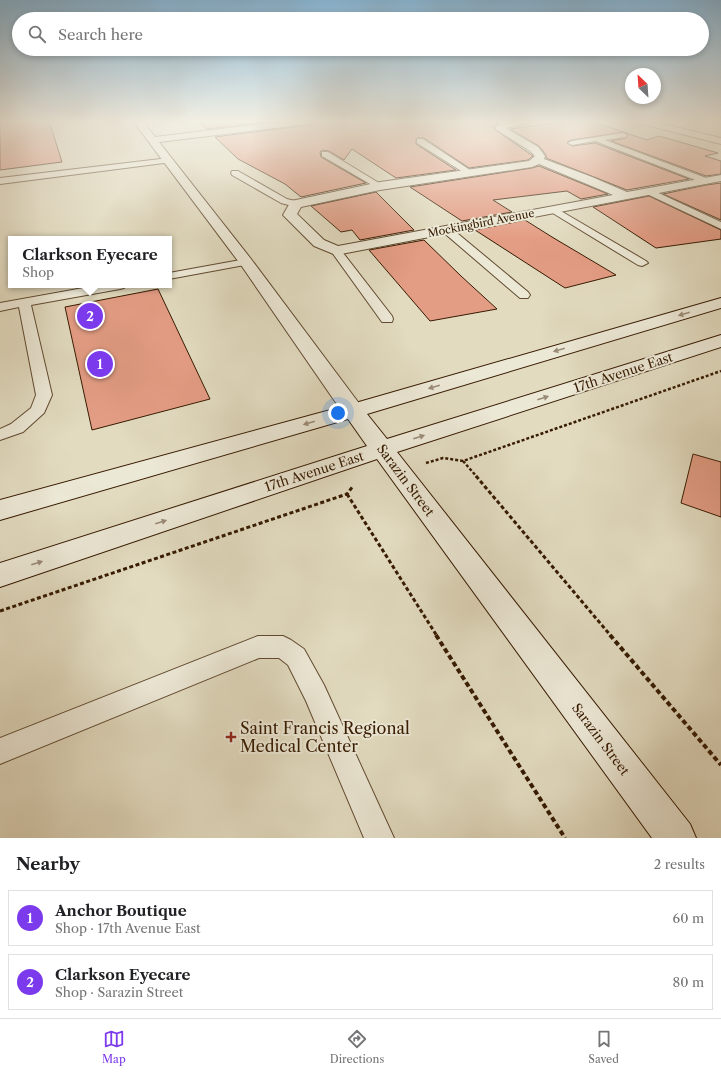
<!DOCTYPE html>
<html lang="en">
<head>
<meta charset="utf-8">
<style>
	body { margin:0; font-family:"Libre Caslon Text",serif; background:#f2f2f2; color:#202124 }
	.compass { position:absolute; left:625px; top:68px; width:36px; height:36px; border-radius:50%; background:#fff; box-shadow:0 2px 6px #0003; rotate:335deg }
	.you { position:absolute; left:338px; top:413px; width:14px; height:14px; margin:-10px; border:3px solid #fff; border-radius:50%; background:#1a73e8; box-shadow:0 0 0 6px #1a73e833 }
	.badge { display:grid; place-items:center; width:26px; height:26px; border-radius:50%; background:#7c3aed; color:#fff; font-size:13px; font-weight:700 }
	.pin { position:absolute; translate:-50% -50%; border:2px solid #fff; box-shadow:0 1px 4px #0006 }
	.popup { position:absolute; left:8px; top:236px; width:164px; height:52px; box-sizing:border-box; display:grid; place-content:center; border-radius:0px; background:#fff; filter:drop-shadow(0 1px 3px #0005); font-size:13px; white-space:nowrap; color:#757577 }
	.popup b { font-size:15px; color:#202124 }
	.popup::after { content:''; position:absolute; left:50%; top:100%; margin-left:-8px; border:8px solid transparent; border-top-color:#fff }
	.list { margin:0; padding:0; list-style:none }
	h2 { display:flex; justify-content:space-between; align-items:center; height:52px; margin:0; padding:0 16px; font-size:17px }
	h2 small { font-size:13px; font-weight:400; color:#757577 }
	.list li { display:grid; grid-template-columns:26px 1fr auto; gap:12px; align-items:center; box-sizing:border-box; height:56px; margin:0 8px 8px; padding:0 8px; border:1px solid #e0e0e0; border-radius:0px }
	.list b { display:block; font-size:15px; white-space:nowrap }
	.list p { margin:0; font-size:13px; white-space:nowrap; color:#757577 }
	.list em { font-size:13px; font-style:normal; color:#757577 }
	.icon { flex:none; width:22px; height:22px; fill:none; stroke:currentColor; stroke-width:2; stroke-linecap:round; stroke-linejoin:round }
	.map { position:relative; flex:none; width:721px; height:838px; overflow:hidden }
	.search { position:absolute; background:#fff; box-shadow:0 2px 6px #0003; left:12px; right:12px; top:12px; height:44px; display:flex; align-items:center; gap:10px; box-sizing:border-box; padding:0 14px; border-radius:22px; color:#757577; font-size:15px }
	.sheet { height:180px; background:#fff }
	nav { display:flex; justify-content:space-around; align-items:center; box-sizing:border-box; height:56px; border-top:1px solid #e0e0e0; background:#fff; font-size:11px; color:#757577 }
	nav a { display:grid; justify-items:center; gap:2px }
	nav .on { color:#7c3aed }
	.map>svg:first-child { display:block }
</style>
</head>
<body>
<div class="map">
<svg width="721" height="838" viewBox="0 0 721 838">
	<rect width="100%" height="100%" fill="#e2dbc0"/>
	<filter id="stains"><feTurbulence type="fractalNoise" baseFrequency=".005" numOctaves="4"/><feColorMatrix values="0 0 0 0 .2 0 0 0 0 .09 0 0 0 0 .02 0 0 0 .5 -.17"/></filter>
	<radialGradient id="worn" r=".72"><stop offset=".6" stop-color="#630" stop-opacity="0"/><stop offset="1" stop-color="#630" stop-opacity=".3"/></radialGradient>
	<path fill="#e49d85" stroke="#361a00" d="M 11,121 L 49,121 L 62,162 L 0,170 L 0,122 Z
		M 198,121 L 278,121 L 207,129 Z
		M 313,121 L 501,121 L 494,127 L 494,129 L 533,156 L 528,160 L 469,168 L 424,138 L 417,138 L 416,139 L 416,144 L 456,170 L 396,178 L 352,149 L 344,160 L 329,151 L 322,150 L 320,152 L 321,157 L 366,183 L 301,197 L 285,184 L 238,159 L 215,137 L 308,125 L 312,124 Z
		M 571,121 L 591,121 L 647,140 L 659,136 L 718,153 L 705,156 L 721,161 L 721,174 L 706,176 L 611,141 L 626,138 L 628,135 L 624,132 L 572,140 L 567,142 L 572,146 L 595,143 L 689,179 L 627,190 L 546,158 L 546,155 L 539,146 L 510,129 Z
		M 539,166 L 608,194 L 581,199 L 567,191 L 493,200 L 512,212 L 462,221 L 410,187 L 532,168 Z
		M 721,183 L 721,220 L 663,194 L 706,185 Z
		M 376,192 L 414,230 L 360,240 L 352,230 L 341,232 L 311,206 Z
		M 649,196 L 721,230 L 721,239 L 656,248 L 593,207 Z
		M 525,220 L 552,237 L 616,275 L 565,288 L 475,230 Z
		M 424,240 L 461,276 L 497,309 L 430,321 L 369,250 Z
		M 158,289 L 210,399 L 92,430 L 65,307 Z
		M 693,454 L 721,462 L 721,517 L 681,503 Z"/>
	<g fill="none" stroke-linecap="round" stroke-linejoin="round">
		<defs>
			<path id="lane" d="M 623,133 L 627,135 L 626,137 L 605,140 L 709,179 L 710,181 L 706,184 L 703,183 L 595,141 L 572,145 L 568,143 L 572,141 Z
				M 417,139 L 423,139 L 473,172 L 472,174 L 466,174 L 417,143 Z
				M 322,152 L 328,152 L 384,186 L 383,188 L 377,188 L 322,156 Z
				M 169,158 L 173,160 L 172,162 L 0,184 L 0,178 Z
				M 232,171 L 238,171 L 287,199 L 299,202 L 301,204 L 296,207 L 281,203 L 232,175 L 231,173 Z
				M 650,189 L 721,222 L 721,229 L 647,194 L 646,192 L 647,190 Z
				M 554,207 L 646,261 L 648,263 L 642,266 L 638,265 L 551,212 L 549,210 L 551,208 Z
				M 447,227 L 451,228 L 528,292 L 530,295 L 528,298 L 520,298 L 443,232 L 442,230 L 443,228 Z
				M 336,248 L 340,249 L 392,316 L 393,319 L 392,322 L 382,322 L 331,251 Z
				M 246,259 L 250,260 L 252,262 L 250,264 L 169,279 L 169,273 Z
				M 100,285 L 126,285 L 124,288 L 120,289 L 31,305 L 52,395 L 44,413 L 23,432 L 0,440 L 0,429 L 11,424 L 31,408 L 36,395 L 19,307 L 0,311 L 0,303 Z
				M 258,636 L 283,636 L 291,640 L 304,649 L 324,685 L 394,838 L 364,838 L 306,701 L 288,665 L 279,658 L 259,658 L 0,764 L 0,738 Z"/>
			<path id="street" d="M 133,121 L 143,121 L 155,137 L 288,121 L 312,121 L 311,123 L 308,124 L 159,142 L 251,259 L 361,406 L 364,411 L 361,416 L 353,418 L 345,416 L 241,265 Z
				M 505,121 L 532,121 L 531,123 L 506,128 L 538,147 L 545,156 L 544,159 L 592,177 L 627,192 L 721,175 L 721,181 L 336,255 L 314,246 L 283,215 L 291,201 L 296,200 L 380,182 L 529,161 L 535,156 L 530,151 L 497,130 L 495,128 L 502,122 ZM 539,164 L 613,195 L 338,246 L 324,240 L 297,214 L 301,207 L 380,190 L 532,167 Z
				M 637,121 L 651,121 L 721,138 L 721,144 L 638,123 Z"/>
			<path id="secondary" d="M 721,298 L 721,308 L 367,414 L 387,439 L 721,335 L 721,347 L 397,452 L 690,824 L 696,838 L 652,838 L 377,459 L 0,587 L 0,563 L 367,446 L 348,419 L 0,520 L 0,500 L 345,406 Z"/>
		</defs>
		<use href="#lane" stroke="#614a30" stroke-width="2"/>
		<use href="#street" stroke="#614a30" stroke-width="2"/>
		<use href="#secondary" stroke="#361a00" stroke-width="2"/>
		<path stroke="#361a00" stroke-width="2.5" stroke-dasharray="3 2" stroke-linecap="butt" d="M 463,461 L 477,477
			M 426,463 L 443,458 L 463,461 L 721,371"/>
		<path stroke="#361a00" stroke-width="3" stroke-dasharray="4 2.5" stroke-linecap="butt" d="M 476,476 L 611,636
			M 347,494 L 437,636
			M 0,611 L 347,494 L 353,486"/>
		<path stroke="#361a00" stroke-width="4" stroke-dasharray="5 3" stroke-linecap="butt" d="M 436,635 L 565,838
			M 610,635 L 721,765"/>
		<use href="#lane" fill="#ece8d6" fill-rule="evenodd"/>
		<use href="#street" fill="#ece8d6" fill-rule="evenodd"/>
		<use href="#secondary" fill="#ece8d6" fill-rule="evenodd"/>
	</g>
	<defs><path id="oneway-solid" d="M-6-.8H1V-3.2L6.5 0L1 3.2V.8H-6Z"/></defs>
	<g fill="#9a8b76">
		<use href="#oneway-solid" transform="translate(684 314) rotate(164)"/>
		<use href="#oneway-solid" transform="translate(559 350) rotate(164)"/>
		<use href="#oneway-solid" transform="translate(434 387) rotate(164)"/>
		<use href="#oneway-solid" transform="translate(543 398) rotate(-18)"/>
		<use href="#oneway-solid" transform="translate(309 423) rotate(164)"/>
		<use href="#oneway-solid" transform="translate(419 437) rotate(-18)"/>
		<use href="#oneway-solid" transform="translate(161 522) rotate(-18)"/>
		<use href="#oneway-solid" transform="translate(37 563) rotate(-18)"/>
	</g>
	<linearGradient id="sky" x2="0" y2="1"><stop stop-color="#87b6d6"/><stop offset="0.51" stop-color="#f2efe3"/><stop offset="1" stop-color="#f2efe3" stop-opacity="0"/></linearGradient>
	<rect width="721" height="238" fill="url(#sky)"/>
	<path fill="#8f2418" stroke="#ece8d6" stroke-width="1.5" d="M229 731h4v4h4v4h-4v4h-4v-4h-4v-4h4z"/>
	<g text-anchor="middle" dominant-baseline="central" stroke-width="4" stroke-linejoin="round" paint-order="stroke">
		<g font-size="11" fill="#361a00" stroke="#ece8d6">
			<text transform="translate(481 223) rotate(-11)">Mockingbird Avenue</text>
		</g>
		<g font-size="13" fill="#361a00" stroke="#ece8d6">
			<text transform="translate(623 372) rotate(-18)">17th Avenue East</text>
			<text transform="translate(314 471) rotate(-18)">17th Avenue East</text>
			<text transform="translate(406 480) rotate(53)">Sarazin Street</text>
			<text transform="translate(601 739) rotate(53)">Sarazin Street</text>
		</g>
		<g font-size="16" fill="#361a00" stroke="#ece8d6" text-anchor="start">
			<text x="240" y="728">Saint Francis Regional<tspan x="240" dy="18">Medical Center</tspan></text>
		</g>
	</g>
	<rect width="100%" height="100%" filter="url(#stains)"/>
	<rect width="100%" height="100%" fill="url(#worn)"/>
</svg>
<svg class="compass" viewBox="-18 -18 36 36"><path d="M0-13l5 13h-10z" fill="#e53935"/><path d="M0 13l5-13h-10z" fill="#757577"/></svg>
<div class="you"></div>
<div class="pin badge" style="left:100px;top:364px">1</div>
<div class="pin badge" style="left:90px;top:316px">2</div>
<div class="popup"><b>Clarkson Eyecare</b>Shop</div>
<div class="search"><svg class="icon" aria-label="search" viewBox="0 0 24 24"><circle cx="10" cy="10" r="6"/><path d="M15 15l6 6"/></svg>Search here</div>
</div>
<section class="sheet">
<h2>Nearby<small>2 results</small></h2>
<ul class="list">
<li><span class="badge">1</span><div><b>Anchor Boutique</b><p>Shop · 17th Avenue East</p></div><em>60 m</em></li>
<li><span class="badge">2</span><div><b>Clarkson Eyecare</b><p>Shop · Sarazin Street</p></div><em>80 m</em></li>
</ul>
</section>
<nav>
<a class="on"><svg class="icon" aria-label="map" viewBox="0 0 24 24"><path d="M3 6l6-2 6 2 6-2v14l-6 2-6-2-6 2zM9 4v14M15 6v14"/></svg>Map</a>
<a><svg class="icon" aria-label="directions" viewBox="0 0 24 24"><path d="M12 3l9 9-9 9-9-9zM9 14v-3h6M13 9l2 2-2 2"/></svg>Directions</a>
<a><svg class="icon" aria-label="saved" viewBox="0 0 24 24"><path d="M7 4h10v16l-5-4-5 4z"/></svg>Saved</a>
</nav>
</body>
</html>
